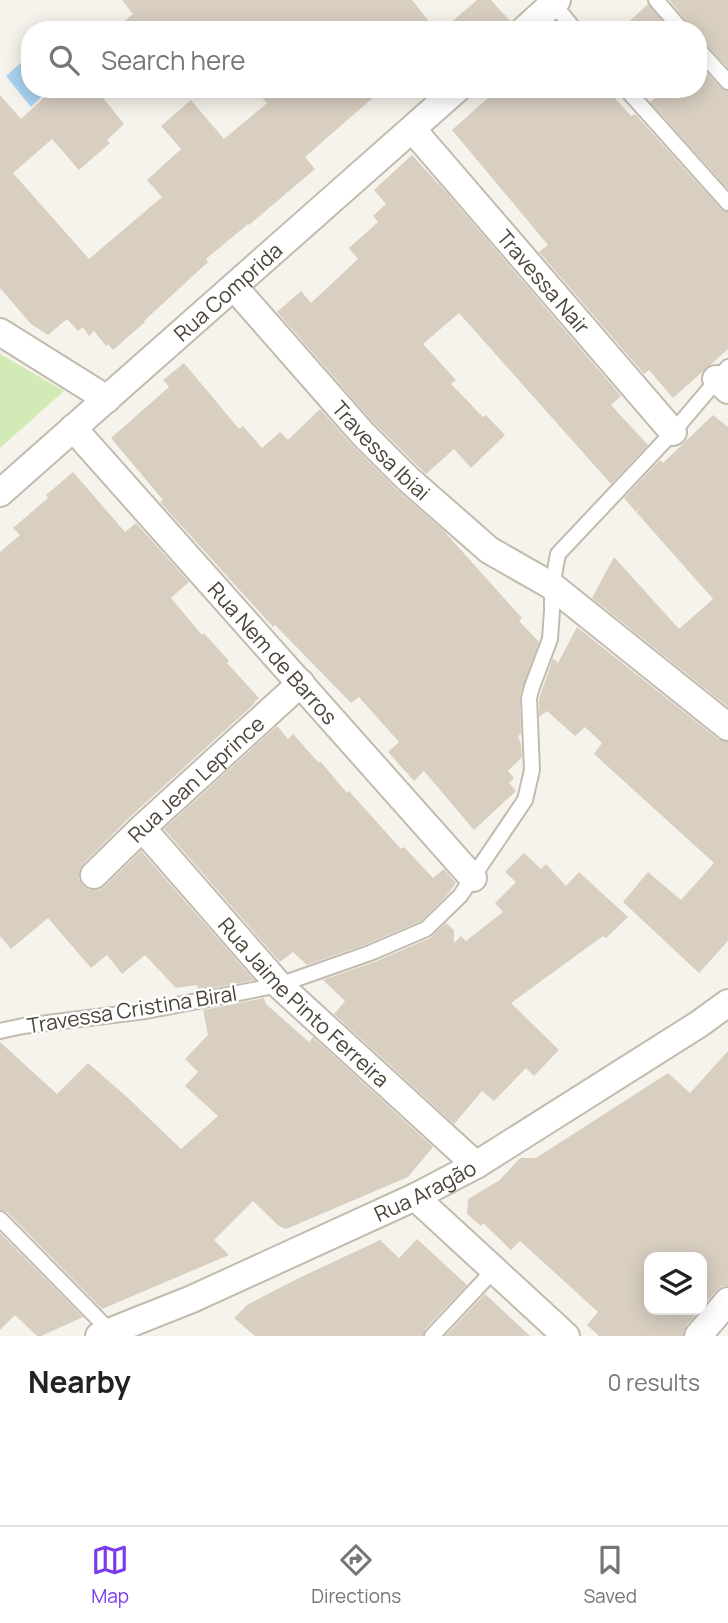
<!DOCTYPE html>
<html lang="en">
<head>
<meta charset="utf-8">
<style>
	body { margin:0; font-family:Manrope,sans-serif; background:#f2f2f2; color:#222 }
	.controls { position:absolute; right:21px; bottom:21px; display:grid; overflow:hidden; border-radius:14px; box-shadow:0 4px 18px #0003 }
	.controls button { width:63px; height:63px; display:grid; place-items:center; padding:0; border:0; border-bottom:2px solid #e0e0e0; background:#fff; color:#222; font:35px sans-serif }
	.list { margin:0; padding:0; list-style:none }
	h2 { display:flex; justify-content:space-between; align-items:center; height:91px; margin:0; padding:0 28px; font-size:30px }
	h2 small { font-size:23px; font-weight:400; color:#767676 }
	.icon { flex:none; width:38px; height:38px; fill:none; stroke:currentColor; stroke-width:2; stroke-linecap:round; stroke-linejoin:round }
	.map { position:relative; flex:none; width:728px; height:1336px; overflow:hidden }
	.search { position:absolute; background:#fff; box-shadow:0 4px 18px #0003; left:21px; right:21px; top:21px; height:77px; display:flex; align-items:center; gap:18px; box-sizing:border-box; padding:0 24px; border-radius:28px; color:#767676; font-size:26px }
	.sheet { height:189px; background:#fff }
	nav { display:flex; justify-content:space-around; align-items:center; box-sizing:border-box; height:98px; border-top:2px solid #e0e0e0; background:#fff; font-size:19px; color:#767676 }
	nav a { display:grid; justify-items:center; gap:4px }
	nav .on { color:#7c3aed }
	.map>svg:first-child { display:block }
</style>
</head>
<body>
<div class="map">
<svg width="728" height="1336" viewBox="0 0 728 1336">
	<rect width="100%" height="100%" fill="#f6f3ec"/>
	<path fill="#d2eab5" d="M 0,354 L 64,391 L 0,448 Z"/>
	<path fill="#a9d4f2" d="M 23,61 L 30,69 L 30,89 L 48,90 L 31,107 L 6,76 Z"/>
	<path fill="#d8cfc1" d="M 122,0 L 412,0 L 436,30 L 113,30 L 133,14 Z
		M 477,0 L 491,0 L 511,22 L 509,30 L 442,30 Z
		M 669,0 L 728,0 L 728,68 L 705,43 L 698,40 L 698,30 L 691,30 L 689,24 Z
		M 648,4 L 669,30 L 620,30 Z
		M 698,64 L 721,88 L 728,91 L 728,189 L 650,102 L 666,89 L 698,89 Z
		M 53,89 L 96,89 L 124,124 L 107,140 L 110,143 L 79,170 L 52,139 L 13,173 L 89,259 L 162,197 L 147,180 L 181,149 L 161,126 L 191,100 L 224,139 L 267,103 L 254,89 L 383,89 L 305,157 L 315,169 L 249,225 L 248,224 L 206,259 L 208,262 L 144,321 L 145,322 L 113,350 L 108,344 L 106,346 L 94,331 L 89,336 L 83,327 L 78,331 L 67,319 L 48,335 L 31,324 L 0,288 L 0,95 L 21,119 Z
		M 498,89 L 607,89 L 631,116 L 635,114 L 721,209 L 728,212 L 728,349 L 673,398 L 649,370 L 644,374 L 539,252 L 548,245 L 452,130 Z
		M 412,155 L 446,192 L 621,396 L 611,405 L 648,445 L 611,484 L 459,313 L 423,344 L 456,380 L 451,384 L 483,417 L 486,415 L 505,435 L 471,468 L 454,449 L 426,474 L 374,423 L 277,312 L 301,291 L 311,303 L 358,259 L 349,248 L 378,222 L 373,216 L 386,204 L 374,190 Z
		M 184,363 L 239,429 L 243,426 L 262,448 L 280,432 L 288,440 L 320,409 L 351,444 L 397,490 L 443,530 L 522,618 L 519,621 L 539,642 L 520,696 L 521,734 L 518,736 L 521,744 L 522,757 L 508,771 L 514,778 L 509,783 L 516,791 L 474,830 L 424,771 L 414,781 L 388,752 L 399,742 L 359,697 L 351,703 L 275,625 L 273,627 L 160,502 L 163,500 L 111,438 L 169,387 L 163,380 Z
		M 713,415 L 728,427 L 728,707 L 592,598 L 614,557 L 679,629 L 713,599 L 637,513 L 639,508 L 636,512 L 624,498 L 660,460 L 663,463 Z
		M 73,472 L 125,532 L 136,523 L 189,582 L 171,598 L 202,635 L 204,633 L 229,661 L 227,663 L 259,698 L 254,702 L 255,703 L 131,816 L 83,864 L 79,871 L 79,880 L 83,886 L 89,890 L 99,890 L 105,886 L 141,851 L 254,980 L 199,991 L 197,985 L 176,988 L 145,955 L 122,974 L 107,955 L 91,968 L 48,918 L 11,949 L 0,936 L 0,552 L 20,535 L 13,528 L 48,498 L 46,495 Z
		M 577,627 L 718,739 L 728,742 L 728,941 L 699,973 L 623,902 L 648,872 L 681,900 L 714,863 L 594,754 L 602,743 L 585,727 L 575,736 L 547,711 L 539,717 L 539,699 L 553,658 L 558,663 Z
		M 277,726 L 288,739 L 293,734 L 319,763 L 320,761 L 347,793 L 349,791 L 401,849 L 404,847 L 433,878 L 444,869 L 456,883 L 448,894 L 421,921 L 367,944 L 307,965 L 293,952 L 280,962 L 164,829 Z
		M 524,853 L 541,869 L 546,864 L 566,886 L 579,872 L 628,917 L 606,938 L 603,936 L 511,1003 L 559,1050 L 534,1076 L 526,1068 L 494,1101 L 482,1091 L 454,1124 L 334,1014 L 345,1001 L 323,980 L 374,962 L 430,938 L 446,923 L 454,930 L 454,943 L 461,936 L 466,941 L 503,912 L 495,903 L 516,882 L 505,872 Z
		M 264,998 L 266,1004 L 309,1042 L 313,1037 L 433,1147 L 408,1177 L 286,1229 L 279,1226 L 253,1201 L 214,1240 L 229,1255 L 102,1309 L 7,1212 L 0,1210 L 0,1042 L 57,1094 L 88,1063 L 128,1098 L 181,1149 L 218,1116 L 185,1086 L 198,1072 L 185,1059 L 208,1035 L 203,1010 Z
		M 728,1051 L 728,1286 L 722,1286 L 717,1290 L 702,1307 L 702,1257 L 649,1257 L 649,1310 L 700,1310 L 686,1326 L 683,1336 L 599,1336 L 587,1325 L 598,1312 L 520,1241 L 511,1250 L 483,1223 L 481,1226 L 467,1214 L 468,1199 L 500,1180 L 520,1158 L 536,1158 L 668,1073 L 690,1093 Z
		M 0,1233 L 83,1317 L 41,1336 L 37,1336 L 15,1315 L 0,1330 Z
		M 417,1239 L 467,1285 L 425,1329 L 423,1336 L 255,1336 L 234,1318 L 247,1305 L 297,1279 L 380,1240 L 399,1258 Z
		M 485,1294 L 530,1336 L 445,1336 Z"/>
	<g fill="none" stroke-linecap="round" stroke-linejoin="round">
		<defs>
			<path id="service" d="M 656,0 L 682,30
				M 553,3 L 575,30
				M 698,49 L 728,82
				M 626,89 L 728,203
				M 0,1031 L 23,1026 L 146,1011 L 279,985 L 370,953 L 426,929 L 460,896 L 525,800 L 532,770 L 529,698 L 532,687 L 550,639 L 552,610 L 552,586 L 558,554 L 673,432 L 728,367
				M 0,1219 L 110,1331
				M 432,1336 L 494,1270"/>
			<g id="minor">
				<path d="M 524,30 L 557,0"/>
				<path id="s1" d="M 413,130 L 673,432"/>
				<path id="s2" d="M 234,287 L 363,434 L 408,479 L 489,550 L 552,586 L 728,727"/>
				<path d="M 0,332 L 107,399"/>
				<path d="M 716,379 L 728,390"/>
				<path id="s3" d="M 73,428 L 473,878"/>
				<path id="s4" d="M 0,493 L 457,89"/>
				<path id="s5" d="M 142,828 L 279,985 L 476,1165"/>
				<path id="s6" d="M 94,875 L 142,828 L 301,683"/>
				<path d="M 415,1197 L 566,1336"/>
				<path id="s7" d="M 99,1336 L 192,1299 L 415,1197 L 476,1165 L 699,1024 L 728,1003"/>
				<path d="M 698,1336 L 728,1301"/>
			</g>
		</defs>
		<use href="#service" stroke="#c2bbae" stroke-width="18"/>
		<use href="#minor" stroke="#c2bbae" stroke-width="30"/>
		<use href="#service" stroke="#fff" stroke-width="14"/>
		<use href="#minor" stroke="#fff" stroke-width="26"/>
	</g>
	<g text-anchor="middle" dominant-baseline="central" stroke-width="5" stroke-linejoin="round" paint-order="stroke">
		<g font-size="21" fill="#4b4439" stroke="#fff">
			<text stroke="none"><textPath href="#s1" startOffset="200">Travessa Nair</textPath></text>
			<text stroke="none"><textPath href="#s4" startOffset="304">Rua Comprida</textPath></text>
			<text stroke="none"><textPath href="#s2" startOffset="220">Travessa Ibiai</textPath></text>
			<text stroke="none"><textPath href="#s3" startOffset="301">Rua Nem de Barros</textPath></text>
			<text stroke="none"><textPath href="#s6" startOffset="140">Rua Jean Leprince</textPath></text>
			<text stroke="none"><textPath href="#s5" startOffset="238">Rua Jaime Pinto Ferreira</textPath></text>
			<text transform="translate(132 1009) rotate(-9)">Travessa Cristina Biral</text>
			<text stroke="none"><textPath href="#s7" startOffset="357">Rua Aragão</textPath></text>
		</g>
	</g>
</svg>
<div class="controls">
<button><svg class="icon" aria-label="layers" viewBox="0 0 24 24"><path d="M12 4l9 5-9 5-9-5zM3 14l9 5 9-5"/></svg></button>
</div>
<div class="search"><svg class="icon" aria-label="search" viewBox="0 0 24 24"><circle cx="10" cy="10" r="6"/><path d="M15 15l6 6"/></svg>Search here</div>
</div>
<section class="sheet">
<h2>Nearby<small>0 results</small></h2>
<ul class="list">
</ul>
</section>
<nav>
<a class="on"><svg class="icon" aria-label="map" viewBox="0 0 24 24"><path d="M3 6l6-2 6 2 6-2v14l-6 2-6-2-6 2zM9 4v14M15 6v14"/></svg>Map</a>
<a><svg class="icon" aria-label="directions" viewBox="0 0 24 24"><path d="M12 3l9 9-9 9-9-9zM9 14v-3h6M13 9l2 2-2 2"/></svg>Directions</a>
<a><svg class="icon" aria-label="saved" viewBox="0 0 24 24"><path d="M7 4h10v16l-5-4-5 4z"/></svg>Saved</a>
</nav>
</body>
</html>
